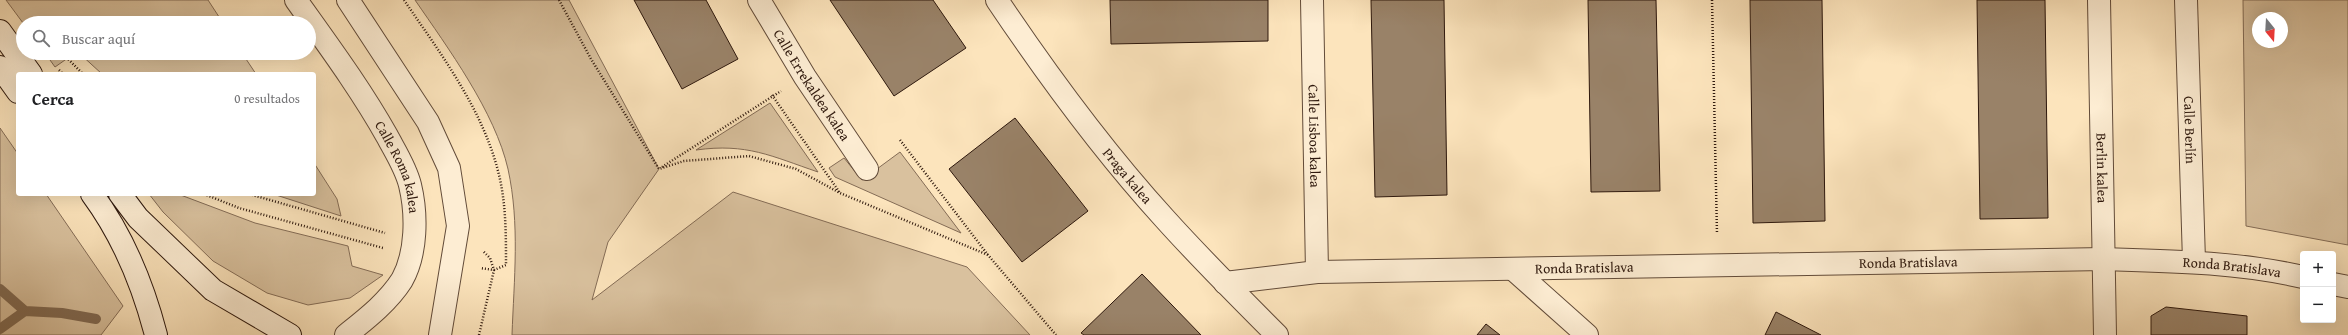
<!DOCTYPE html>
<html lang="es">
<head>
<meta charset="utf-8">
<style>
	body { margin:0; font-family:"Gentium Book Plus",serif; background:#f6f6f6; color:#202124 }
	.controls { position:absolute; right:12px; bottom:12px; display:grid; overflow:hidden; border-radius:4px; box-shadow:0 4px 16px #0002 }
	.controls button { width:36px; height:36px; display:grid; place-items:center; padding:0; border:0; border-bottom:1px solid #e0e0e0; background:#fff; color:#202124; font:20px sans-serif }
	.compass { position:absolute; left:2252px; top:12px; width:36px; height:36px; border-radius:50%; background:#fff; box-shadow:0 4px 16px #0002; rotate:162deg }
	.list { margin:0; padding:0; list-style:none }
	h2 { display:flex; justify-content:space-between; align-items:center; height:52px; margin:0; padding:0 16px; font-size:17px }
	h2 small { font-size:13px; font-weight:400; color:#757577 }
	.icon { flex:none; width:22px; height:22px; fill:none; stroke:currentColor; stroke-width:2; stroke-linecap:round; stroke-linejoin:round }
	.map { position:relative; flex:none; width:2348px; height:335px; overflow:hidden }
	.search { position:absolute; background:#fff; box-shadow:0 4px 16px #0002; left:16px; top:16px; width:300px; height:44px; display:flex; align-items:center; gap:10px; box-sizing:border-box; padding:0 14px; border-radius:22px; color:#757577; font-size:15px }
	.panel { position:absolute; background:#fff; box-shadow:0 4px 16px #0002; left:16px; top:72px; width:300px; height:124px; border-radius:4px }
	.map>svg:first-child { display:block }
</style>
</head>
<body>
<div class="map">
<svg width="2348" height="335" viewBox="0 0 2348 335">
	<rect width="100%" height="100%" fill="#fce4bc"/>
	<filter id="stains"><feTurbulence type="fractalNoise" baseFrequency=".005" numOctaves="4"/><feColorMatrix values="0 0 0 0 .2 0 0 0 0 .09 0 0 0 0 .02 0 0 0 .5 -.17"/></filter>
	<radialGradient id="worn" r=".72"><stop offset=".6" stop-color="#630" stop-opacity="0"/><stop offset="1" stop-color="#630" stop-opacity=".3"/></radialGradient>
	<path fill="#d9c19e" stroke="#846c56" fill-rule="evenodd" d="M 6,0 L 208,0 L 223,23 L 23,23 Z
		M 415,0 L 569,0 L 659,169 L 608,242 L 592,300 L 733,192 L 967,267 L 1030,335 L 512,335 C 514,279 520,224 508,169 C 495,112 448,48 415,0 Z
		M 2243,0 L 2348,0 L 2348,245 L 2246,226 ZM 2258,18 L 2282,18 L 2282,42 L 2258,42 Z
		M 45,53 L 75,53 L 55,67 Z
		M 79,53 L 242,53 L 256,74 L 102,74 Z
		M 770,103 L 818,172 C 771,156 747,143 696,150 Z
		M 0,128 L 18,154 L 18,194 L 46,194 L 123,306 L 101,335 L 0,335 Z
		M 900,152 L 961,233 L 835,177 L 829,168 L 844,158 L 862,180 Z
		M 314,163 L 337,199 L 341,216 L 273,194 L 314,194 Z
		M 149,194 L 178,194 L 255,223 L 348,246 L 352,266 L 383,275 L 350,298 L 308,305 L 267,293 L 213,261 L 163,212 Z"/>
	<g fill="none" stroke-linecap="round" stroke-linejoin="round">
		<path stroke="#806952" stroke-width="10" d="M 0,289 L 25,311 L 62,313 L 96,319
			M 0,329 L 25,311"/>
	</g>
	<path fill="#998268" stroke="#2e180d" d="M 634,0 L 706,0 L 738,59 L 682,89 Z
		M 830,0 L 933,0 L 966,48 L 894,96 Z
		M 1110,0 L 1268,0 L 1268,41 L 1111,44 Z
		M 1371,0 L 1444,0 L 1447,195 L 1375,197 Z
		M 1588,0 L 1656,0 L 1660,191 L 1591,192 Z
		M 1750,0 L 1822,0 L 1825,221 L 1753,223 Z
		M 1977,0 L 2045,0 L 2048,218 L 1980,219 Z
		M 1015,118 L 1088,211 L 1022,262 L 949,169 Z
		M 1142,274 L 1201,335 L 1084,335 L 1081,333 Z
		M 2166,307 L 2247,316 L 2247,335 L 2151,335 L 2151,316 Z
		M 1776,312 L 1821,335 L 1765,335 Z
		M 1486,324 L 1500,335 L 1477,335 Z"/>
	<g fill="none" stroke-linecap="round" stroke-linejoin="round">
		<defs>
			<g id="minor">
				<path id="s1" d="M 759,0 L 805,77 L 867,169"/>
				<path id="s2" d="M 997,0 C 1048,76 1103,151 1165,219 C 1201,259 1239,297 1277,335"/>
				<path id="s3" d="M 1312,0 L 1317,272"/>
				<path id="s4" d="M 2099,0 L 2105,335"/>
				<path id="s5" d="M 2186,0 L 2194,261"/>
				<path d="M 1513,269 L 1587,335"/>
				<path id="s6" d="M 1225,283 L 1317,272 L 2104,259 C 2171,261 2237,262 2303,277"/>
				<path d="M 2333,284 L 2348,287"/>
			</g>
			<g id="tertiary">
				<path id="s7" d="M 296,0 C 328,45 360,88 387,136 C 395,151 406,168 410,185 C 417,214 417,253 402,280 C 388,302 366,319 346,335"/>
				<path d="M 348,0 L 428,122 L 449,168 L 458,226 L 440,335"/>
			</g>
			<path id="secondary" d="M 0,31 L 31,74
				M 0,67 L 18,92
				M 92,194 C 123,236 143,285 156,335
				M 120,194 L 138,218 L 213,290 L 290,335"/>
		</defs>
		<use href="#minor" stroke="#624b39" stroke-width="24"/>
		<use href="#tertiary" stroke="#624b39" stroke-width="24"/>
		<use href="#secondary" stroke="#2e180d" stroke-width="24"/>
		<path stroke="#2e180d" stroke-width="2.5" stroke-dasharray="1 2" stroke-linecap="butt" d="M 404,0 C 440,53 482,108 498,171 C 506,201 506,233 506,265 L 494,270 L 480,268
			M 559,0 L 591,59 L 659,169 L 684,161 L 749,156 L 796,169 L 840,193 L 988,255
			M 1712,0 L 1717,234
			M 62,53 L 83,74
			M 59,70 L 63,74
			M 772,95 L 840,193
			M 900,140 L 988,255 L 1056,335
			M 662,167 L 781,91
			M 204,194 L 239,208 L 383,248
			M 249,194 L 385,233
			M 479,335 L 494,270 L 490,258 L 483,251"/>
		<use href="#minor" stroke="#fdedd3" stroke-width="22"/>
		<use href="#tertiary" stroke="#fdedd3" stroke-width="22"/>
		<use href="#secondary" stroke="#fdedd3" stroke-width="22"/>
	</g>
	<g text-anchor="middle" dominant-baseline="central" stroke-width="4" stroke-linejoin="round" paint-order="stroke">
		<g font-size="14" fill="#2e180d" stroke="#fdedd3">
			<text stroke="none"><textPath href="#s1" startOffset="100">Calle Errekaldea kalea</textPath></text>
			<text stroke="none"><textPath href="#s5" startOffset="130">Calle Berlín</textPath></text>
			<text stroke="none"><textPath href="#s3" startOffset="136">Calle Lisboa kalea</textPath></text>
			<text stroke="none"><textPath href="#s4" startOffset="168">Berlin kalea</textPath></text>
			<text stroke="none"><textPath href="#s7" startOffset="197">Calle Roma kalea</textPath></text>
			<text stroke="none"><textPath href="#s2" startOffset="219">Praga kalea</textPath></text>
			<text stroke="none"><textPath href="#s6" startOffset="684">Ronda Bratislava</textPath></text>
			<text stroke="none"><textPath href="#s6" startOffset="1008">Ronda Bratislava</textPath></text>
			<text stroke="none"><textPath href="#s6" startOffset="360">Ronda Bratislava</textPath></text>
		</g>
	</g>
	<rect width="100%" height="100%" filter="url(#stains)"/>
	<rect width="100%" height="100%" fill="url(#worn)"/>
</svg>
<div class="controls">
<button>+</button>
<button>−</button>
</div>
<svg class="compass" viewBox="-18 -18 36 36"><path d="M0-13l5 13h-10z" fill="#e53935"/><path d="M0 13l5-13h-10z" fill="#757577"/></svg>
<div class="search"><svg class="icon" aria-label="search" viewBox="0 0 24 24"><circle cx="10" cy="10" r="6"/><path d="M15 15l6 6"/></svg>Buscar aquí</div>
<section class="panel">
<h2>Cerca<small>0 resultados</small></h2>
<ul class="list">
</ul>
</section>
</div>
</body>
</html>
